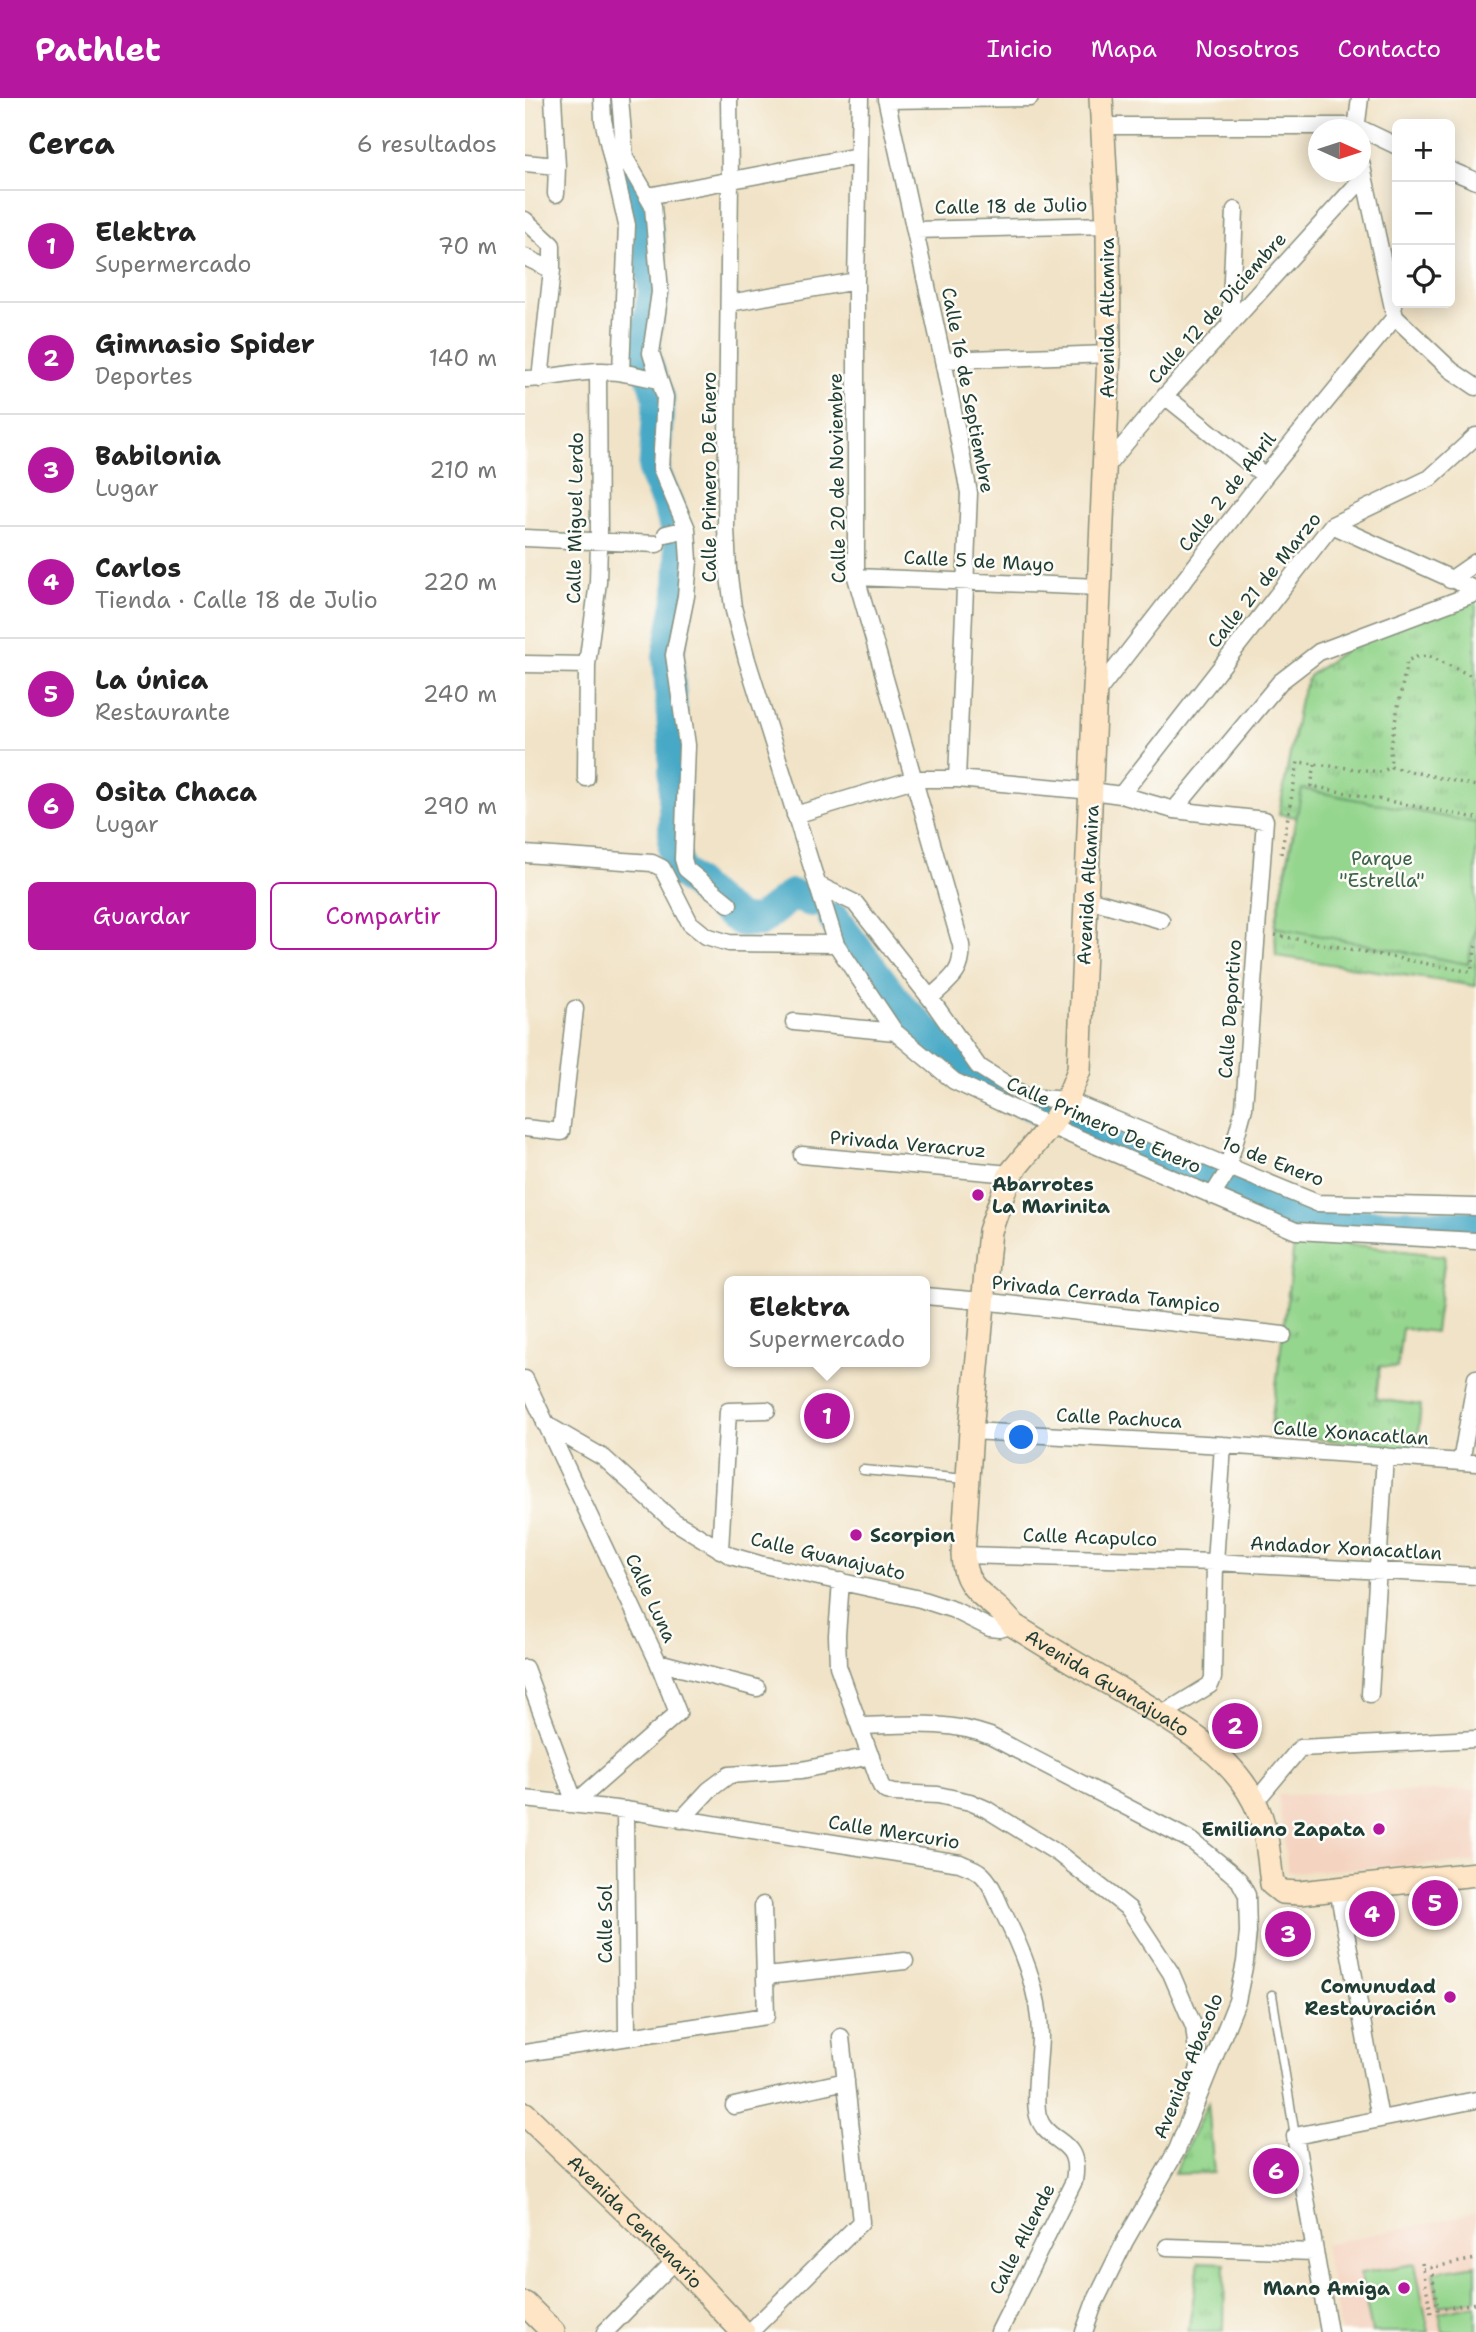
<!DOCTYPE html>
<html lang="es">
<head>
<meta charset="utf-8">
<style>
	body { margin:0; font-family:"Shantell Sans",sans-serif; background:#f2f2f2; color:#222 }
	.controls { position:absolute; right:21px; top:21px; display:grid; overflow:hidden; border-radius:10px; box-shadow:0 4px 18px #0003 }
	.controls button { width:63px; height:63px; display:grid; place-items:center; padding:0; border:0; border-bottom:2px solid #e0e0e0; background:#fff; color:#222; font:35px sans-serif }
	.compass { position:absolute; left:783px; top:21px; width:63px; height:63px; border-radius:50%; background:#fff; box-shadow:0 4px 18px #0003; rotate:93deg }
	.you { position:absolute; left:497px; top:1340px; width:24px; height:24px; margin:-18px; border:5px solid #fff; border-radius:50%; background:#1a73e8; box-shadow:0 0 0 10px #1a73e833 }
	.badge { display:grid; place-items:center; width:46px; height:46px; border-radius:50%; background:#b5179e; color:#fff; font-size:23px; font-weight:700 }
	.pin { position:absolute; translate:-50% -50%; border:4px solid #fff; box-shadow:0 2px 7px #0006 }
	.popup { position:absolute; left:199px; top:1178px; width:206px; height:91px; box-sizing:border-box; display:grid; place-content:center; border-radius:10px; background:#fff; filter:drop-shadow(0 2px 5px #0005); font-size:23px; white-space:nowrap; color:#767676 }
	.popup b { font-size:26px; color:#222 }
	.popup::after { content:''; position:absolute; left:50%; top:100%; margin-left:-14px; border:14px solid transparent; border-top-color:#fff }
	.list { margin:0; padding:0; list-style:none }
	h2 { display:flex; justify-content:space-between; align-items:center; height:91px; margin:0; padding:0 28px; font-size:30px }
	h2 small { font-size:23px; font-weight:400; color:#767676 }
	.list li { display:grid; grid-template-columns:46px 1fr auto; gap:21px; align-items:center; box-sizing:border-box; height:112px; padding:0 28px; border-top:2px solid #e0e0e0 }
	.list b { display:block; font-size:26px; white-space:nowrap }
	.list p { margin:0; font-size:23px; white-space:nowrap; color:#767676 }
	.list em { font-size:23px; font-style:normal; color:#767676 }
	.actions { display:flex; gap:14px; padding:21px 28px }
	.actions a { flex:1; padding:16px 0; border:2px solid #b5179e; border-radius:10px; text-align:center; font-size:24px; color:#b5179e }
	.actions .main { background:#b5179e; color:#fff }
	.icon { flex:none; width:38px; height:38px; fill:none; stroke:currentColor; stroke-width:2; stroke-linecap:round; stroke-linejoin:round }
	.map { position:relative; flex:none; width:951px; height:2234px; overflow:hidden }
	header { display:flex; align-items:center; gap:42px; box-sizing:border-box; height:98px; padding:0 35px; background:#b5179e; color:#fff }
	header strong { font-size:33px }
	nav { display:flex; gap:38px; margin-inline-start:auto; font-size:24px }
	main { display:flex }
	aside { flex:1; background:#fff }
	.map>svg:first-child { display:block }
</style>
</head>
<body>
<header>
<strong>Pathlet</strong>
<nav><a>Inicio</a><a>Mapa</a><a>Nosotros</a><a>Contacto</a></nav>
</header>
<main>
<aside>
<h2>Cerca<small>6 resultados</small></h2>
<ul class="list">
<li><span class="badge">1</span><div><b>Elektra</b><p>Supermercado</p></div><em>70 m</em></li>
<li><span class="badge">2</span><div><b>Gimnasio Spider</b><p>Deportes</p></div><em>140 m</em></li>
<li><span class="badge">3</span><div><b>Babilonia</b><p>Lugar</p></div><em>210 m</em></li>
<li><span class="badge">4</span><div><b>Carlos</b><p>Tienda · Calle 18 de Julio</p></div><em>220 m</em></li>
<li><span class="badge">5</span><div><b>La única</b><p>Restaurante</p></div><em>240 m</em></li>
<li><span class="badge">6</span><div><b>Osita Chaca</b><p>Lugar</p></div><em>290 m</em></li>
</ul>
<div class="actions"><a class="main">Guardar</a><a>Compartir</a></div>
</aside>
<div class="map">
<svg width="951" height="2234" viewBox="0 0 951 2234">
	<defs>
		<pattern id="grass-tufts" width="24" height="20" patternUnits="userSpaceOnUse" patternTransform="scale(1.75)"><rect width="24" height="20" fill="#95d68e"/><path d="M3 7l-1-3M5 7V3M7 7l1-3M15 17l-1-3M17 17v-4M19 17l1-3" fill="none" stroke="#79af75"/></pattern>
	</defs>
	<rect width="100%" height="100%" fill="#fdfcf7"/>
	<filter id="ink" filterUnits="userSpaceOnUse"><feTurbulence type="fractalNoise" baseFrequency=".0143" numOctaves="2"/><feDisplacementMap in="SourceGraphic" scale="14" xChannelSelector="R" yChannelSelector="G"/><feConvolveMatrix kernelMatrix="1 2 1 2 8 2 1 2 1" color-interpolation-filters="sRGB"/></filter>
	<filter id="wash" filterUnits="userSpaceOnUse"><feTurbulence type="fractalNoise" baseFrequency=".00686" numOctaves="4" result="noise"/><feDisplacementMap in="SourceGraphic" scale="28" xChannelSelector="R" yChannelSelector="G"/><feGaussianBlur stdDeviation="1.57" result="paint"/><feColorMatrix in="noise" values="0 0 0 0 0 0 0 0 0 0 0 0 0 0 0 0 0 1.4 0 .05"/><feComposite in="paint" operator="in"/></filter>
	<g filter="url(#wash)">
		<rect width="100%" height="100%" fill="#f1e3c7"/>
		<path fill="#f4d3c0" d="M 951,1692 L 951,1764 L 763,1774 L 753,1697 Z
			M 951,2116 L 951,2234 L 816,2234 L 799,2146 Z"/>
		<path fill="url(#grass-tufts)" stroke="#5a8a61" stroke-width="2" d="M 951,495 L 951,888 L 751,858 L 750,829 L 771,719 L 754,716 L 775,601 L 784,578 L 844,535 Z
			M 770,1139 L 920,1158 L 910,1234 L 877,1230 L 872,1270 L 855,1268 L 851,1301 L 896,1307 L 891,1353 L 745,1335 Z
			M 683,2005 L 689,2075 L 649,2076 Z
			M 674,2164 L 700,2165 L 699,2234 L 663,2234 Z"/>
		<path fill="#95d68e" stroke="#5a8a61" stroke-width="2" d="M 777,691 L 951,725 L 951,824 L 943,866 L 750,829 Z
			M 890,2166 L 904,2234 L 847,2234 L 835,2175 Z
			M 951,2167 L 951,2202 L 914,2208 L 908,2174 Z
			M 951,2207 L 951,2234 L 918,2234 L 914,2214 Z"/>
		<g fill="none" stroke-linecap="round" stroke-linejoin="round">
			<path stroke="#47a9c6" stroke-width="32" d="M 99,70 L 120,112 L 129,194 L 120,236 L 119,258 L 134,300 L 129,375 L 146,415 L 154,445 L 156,462 L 155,496 L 143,558 L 149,646 L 149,754 L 154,772 L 192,806 L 216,823 L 234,823 L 267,797 L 286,803
				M 309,821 L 377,911 L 460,987 L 516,1011 L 549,1020 L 696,1085 L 780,1126 L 951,1128"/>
		</g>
	</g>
	<g filter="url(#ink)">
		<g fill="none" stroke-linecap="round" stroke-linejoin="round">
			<defs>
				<path id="lane" d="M 338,1372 L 441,1381
					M 747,1897 L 770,2038"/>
				<path id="street" d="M 28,0 L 32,68 L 31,96
					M 77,0 L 78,22 L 102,127 L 96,274
					M 95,0 L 100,60 L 128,108 L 135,194 L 126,255 L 140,299 L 136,370 L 162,431 L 164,463 L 161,498 L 149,557 L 162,647 L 158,761 L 161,771 L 204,806
					M 204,0 L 205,81 L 201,430 L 203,471 L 208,509 L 222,562 L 311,846 L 370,934 L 429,983 L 525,1028 L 771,1133 L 951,1143
					M 335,0 L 331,183 L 331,479 L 436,847 C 439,875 424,882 405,900
					M 361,0 L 418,262 L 444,395 L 432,681
					M 361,2 L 505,0
					M 578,28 L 830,28 L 872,48
					M 831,32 L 835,0
					M 836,64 L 870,219 L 926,272 L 951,289
					M 0,65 L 32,68
					M 925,72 L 951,83
					M 123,98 L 333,58
					M 0,122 L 27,147 L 27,172 L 15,281
					M 390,132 L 583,127
					M 0,159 L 27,172
					M 204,205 L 331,183
					M 705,227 L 710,112
					M 418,262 L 584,256
					M 0,281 C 25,281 48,274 73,273 C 93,272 114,278 134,282
					M 640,298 L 740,378
					M 579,371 L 640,298 L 838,80
					M 807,427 L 951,492
					M 141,436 L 162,431
					M 0,440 L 132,446
					M 331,479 L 574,489
					M 925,482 L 951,464
					M 0,566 L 62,567
					M 570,597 L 740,378 L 870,219
					M 61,680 L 62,567 L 73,484 L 74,443 L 73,273
					M 596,697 L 807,427 L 905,380 L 951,338
					M 649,712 L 755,584 L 794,554 L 951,495
					M 270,717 L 389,681 L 432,681 L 567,693 L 596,697 L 649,712 L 740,722 L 719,1010 L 701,1076 L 687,1098
					M 0,756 L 127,765 L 137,770 L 165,825 L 181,838 L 204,845 L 311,846
					M 293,787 L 330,805 L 405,900 L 453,968 L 502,999 L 542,1002 L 792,1105 L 951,1109
					M 563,801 L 636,822
					M 269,924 L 370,934
					M 0,1030 L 36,1034 L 50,911
					M 277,1057 L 485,1076
					M 400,1198 L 457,1203 L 758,1237
					M 0,1281 L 133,1564 L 153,1615 L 50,1705 L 0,1570
					M 20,1326 L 79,1360 L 147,1422 L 206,1458 L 234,1466 L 395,1501 L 429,1512 L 465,1530 L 475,1531 L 488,1527
					M 446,1333 L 698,1347 L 951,1365
					M 936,1364 L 951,1280
					M 195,1452 L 203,1313 L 242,1312
					M 438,1457 L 690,1464 L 951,1478
					M 316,1483 L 312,1537 L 313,1568 L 356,1688 L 361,1693 L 369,1695 L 413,1697 L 445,1704 L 461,1711 L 534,1756 L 604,1811 L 646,1875 L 669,1929 L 674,1969 L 668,1990
					M 133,1564 L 232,1590
					M 845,1596 L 860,1358
					M 636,1617 L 685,1587 L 688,1580 L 690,1464 L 698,1347
					M 335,1628 C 381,1627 422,1622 465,1638 L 667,1743 L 704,1773 L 714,1782 L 722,1797 L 723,1834 L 720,1864 L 712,1903 L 652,2052 L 600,2143 L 569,2206 L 559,2234
					M 0,1701 L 100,1712 L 435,1765 C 441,1768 449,1770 454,1774 C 465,1782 471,1798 476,1810 C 496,1849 515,1893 515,1937 C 515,1958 508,2000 513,2018 C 522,2048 557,2038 549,2083 L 474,2234
					M 730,1704 L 775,1650 L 951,1641
					M 100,1712 L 102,1939
					M 156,1722 L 184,1692 L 204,1677 L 277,1672 L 346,1658
					M 813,1791 L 855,2021
					M 241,1878 L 380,1863
					M 0,1955 L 241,1918 L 238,1807
					M 209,2008 L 321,1983
					M 642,2149 L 789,2154
					M 80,2234 L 151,2162
					M 225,2234 L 336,2124 L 316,1939
					M 804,2234 L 770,2038 L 951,2002"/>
				<g id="secondary">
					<path id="s1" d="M 576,0 L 583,127 L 584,256 L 554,972 L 542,1002 L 525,1028 L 485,1076 L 465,1133 L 446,1333 L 438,1457 C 439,1497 469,1499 488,1527 C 523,1549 558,1570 594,1591 C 642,1621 702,1650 729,1703 C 742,1727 744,1760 747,1786 L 757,1794 L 775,1795 L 951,1776"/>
					<path id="s2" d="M 0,2016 L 151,2162 L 218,2234"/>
					<path d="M 0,2206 L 28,2234"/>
				</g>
			</defs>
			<use href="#lane" stroke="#88907e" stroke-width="11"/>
			<use href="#street" stroke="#88907e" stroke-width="19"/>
			<use href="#secondary" stroke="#88907e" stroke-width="26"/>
			<path stroke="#88907e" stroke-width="3.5" stroke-dasharray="2 5" stroke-linecap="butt" d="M 951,580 L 904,558 L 891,559 L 882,563 L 865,650 L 866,669 L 951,688
				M 790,666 L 786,688 L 951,720
				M 756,756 L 773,664 L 856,674 L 866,669
				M 750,837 L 946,874 L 951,847
				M 897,2165 L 906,2216
				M 906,2169 L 913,2211 L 951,2205
				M 898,2171 L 951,2161"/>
			<use href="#lane" stroke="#fff" stroke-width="8"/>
			<use href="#street" stroke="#fff" stroke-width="16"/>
			<use href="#secondary" stroke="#fde5c5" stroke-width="23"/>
		</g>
	</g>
	<g fill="#b5179e" stroke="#fdfcf7" stroke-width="2.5">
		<circle cx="453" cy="1097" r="7"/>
		<circle cx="331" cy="1437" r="7"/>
		<circle cx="854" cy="1731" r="7"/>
		<circle cx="925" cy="1899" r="7"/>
		<circle cx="879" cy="2190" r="7"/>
	</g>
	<g text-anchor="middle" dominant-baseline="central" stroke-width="5" stroke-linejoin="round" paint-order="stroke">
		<g font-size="19" fill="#1f3d34" stroke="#fdfcf7">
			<text transform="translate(486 108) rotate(-1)">Calle 18 de Julio</text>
			<text transform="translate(692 210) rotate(-48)">Calle 12 de Diciembre</text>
			<text transform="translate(582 220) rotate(-90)">Avenida Altamira</text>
			<text transform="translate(443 292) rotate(79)">Calle 16 de Septiembre</text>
			<text transform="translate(184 379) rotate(-90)">Calle Primero De Enero</text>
			<text transform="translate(312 380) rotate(-91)">Calle 20 de Noviembre</text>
			<text transform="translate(702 394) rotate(-52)">Calle 2 de Abril</text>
			<text transform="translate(50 420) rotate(-89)">Calle Miguel Lerdo</text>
			<text transform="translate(454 463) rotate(3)">Calle 5 de Mayo</text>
			<text transform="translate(739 482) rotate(-51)">Calle 21 de Marzo</text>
			<text transform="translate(563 787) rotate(-87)">Avenida Altamira</text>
			<text transform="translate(705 911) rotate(-86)">Calle Deportivo</text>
			<text transform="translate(579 1027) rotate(24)">Calle Primero De Enero</text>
			<text transform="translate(383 1046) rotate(5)">Privada Veracruz</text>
			<text transform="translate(748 1063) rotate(21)">1o de Enero</text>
			<text transform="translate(581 1196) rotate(6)">Privada Cerrada Tampico</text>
			<text transform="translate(594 1320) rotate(3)">Calle Pachuca</text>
			<text transform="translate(826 1335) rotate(4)">Calle Xonacatlan</text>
			<text transform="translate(565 1439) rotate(2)">Calle Acapulco</text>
			<text transform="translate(821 1450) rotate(3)">Andador Xonacatlan</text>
			<text transform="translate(303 1458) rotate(13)">Calle Guanajuato</text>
			<text transform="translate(126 1500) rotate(65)">Calle Luna</text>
			<text stroke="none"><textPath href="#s1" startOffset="1684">Avenida Guanajuato</textPath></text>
			<text transform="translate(369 1734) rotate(9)">Calle Mercurio</text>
			<text transform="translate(80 1826) rotate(-90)">Calle Sol</text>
			<text transform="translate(663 1968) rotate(-68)">Avenida Abasolo</text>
			<text stroke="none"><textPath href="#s2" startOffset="154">Avenida Centenario</textPath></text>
			<text transform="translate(497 2141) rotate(-63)">Calle Allende</text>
		</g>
		<g font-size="19" fill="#3c634a" stroke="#fdfcf7">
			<text x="857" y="760">Parque<tspan x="857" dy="22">"Estrella"</tspan></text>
		</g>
		<g font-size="19" font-weight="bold" fill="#1f3d34" stroke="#fdfcf7" text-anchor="end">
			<text x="467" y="1086" text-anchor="start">Abarrotes<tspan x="467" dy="22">La Marinita</tspan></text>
			<text x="345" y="1437" text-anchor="start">Scorpion</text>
			<text x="840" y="1731">Emiliano Zapata</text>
			<text x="911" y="1888">Comunudad<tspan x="911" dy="22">Restauración</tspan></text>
			<text x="865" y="2190">Mano Amiga</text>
		</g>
	</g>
</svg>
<div class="controls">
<button>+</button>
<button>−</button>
<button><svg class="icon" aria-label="locate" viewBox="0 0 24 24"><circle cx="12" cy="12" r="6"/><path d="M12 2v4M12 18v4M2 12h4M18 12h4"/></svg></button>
</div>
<svg class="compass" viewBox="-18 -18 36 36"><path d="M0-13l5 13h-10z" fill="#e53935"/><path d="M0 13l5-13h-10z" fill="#767676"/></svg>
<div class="you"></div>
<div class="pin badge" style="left:302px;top:1318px">1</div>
<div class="popup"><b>Elektra</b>Supermercado</div>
<div class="pin badge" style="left:710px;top:1628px">2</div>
<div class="pin badge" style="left:763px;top:1836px">3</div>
<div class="pin badge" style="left:847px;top:1816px">4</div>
<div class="pin badge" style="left:910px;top:1805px">5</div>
<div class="pin badge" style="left:751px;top:2073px">6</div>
</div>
</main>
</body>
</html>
